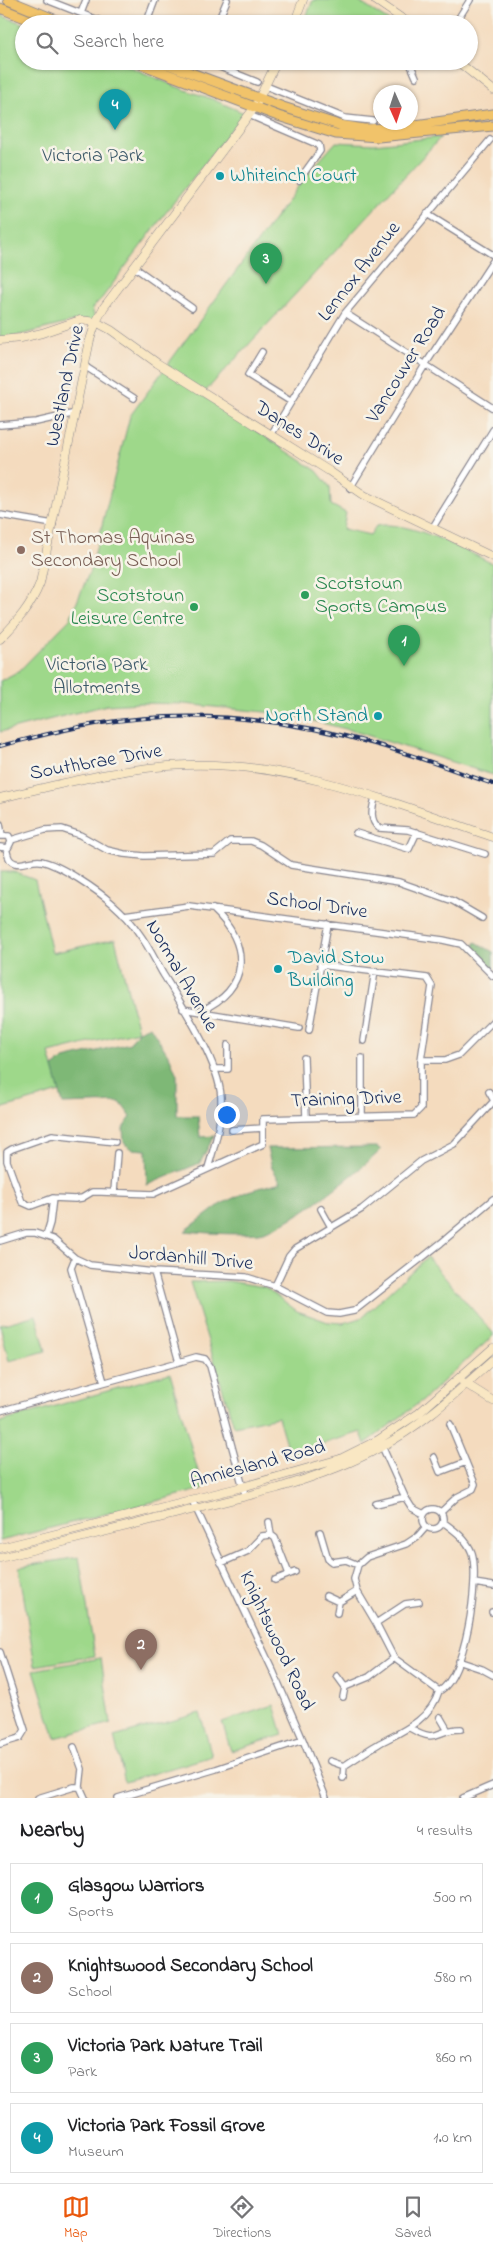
<!DOCTYPE html>
<html lang="en">
<head>
<meta charset="utf-8">
<style>
	body { margin:0; font-family:"Indie Flower",sans-serif; background:#f2f2f2; color:#202124 }
	.compass { position:absolute; left:373px; top:85px; width:45px; height:45px; border-radius:50%; background:#fff; box-shadow:0 1px 4px #0004; rotate:177deg }
	.you { position:absolute; left:226px; top:1114px; width:18px; height:18px; margin:-12px; border:4px solid #fff; border-radius:50%; background:#1a73e8; box-shadow:0 0 0 8px #1a73e833 }
	.badge { display:grid; place-items:center; width:32px; height:32px; border-radius:50%; background:#ea580c; color:#fff; font-size:16px; font-weight:700 }
	.pin { position:absolute; translate:-50% -41px; filter:drop-shadow(0 1px 2px #0008) }
	.pin::after { content:''; position:absolute; top:26px; width:18px; height:15px; background:inherit; clip-path:polygon(0 0,100% 0,50% 100%) }
	.list { margin:0; padding:0; list-style:none }
	h2 { display:flex; justify-content:space-between; align-items:center; height:65px; margin:0; padding:0 20px; font-size:21px }
	h2 small { font-size:16px; font-weight:400; color:#757577 }
	.list li { display:grid; grid-template-columns:32px 1fr auto; gap:15px; align-items:center; box-sizing:border-box; height:70px; margin:0 10px 10px; padding:0 10px; border:1px solid #e0e0e0; border-radius:0px }
	.list b { display:block; font-size:19px; white-space:nowrap }
	.list p { margin:0; font-size:16px; white-space:nowrap; color:#757577 }
	.list em { font-size:16px; font-style:normal; color:#757577 }
	.icon { flex:none; width:28px; height:28px; fill:none; stroke:currentColor; stroke-width:2; stroke-linecap:round; stroke-linejoin:round }
	.map { position:relative; flex:none; width:493px; height:1798px; overflow:hidden }
	.search { position:absolute; background:#fff; box-shadow:0 1px 4px #0004; left:15px; right:15px; top:15px; height:55px; display:flex; align-items:center; gap:12px; box-sizing:border-box; padding:0 18px; border-radius:28px; color:#757577; font-size:19px }
	.sheet { height:385px; background:#fff }
	nav { display:flex; justify-content:space-around; align-items:center; box-sizing:border-box; height:70px; border-top:1px solid #e0e0e0; background:#fff; font-size:14px; color:#757577 }
	nav a { display:grid; justify-items:center; gap:2px }
	nav .on { color:#ea580c }
	.map>svg:first-child { display:block }
</style>
</head>
<body>
<div class="map">
<svg width="493" height="1798" viewBox="0 0 493 1798">
	<rect width="100%" height="100%" fill="#f7f3e8"/>
	<filter id="ink" filterUnits="userSpaceOnUse"><feTurbulence type="fractalNoise" baseFrequency=".02" numOctaves="2"/><feDisplacementMap in="SourceGraphic" scale="10" xChannelSelector="R" yChannelSelector="G"/><feConvolveMatrix kernelMatrix="1 2 1 2 8 2 1 2 1" color-interpolation-filters="sRGB"/></filter>
	<filter id="wash" filterUnits="userSpaceOnUse"><feTurbulence type="fractalNoise" baseFrequency=".0096" numOctaves="4" result="noise"/><feDisplacementMap in="SourceGraphic" scale="20" xChannelSelector="R" yChannelSelector="G"/><feGaussianBlur stdDeviation="1.12" result="paint"/><feColorMatrix in="noise" values="0 0 0 0 0 0 0 0 0 0 0 0 0 0 0 0 0 1.4 0 .05"/><feComposite in="paint" operator="in"/></filter>
	<g filter="url(#wash)">
		<rect width="100%" height="100%" fill="#f4dbbe"/>
		<path fill="#9ed88a" stroke="#5c8474" d="M 313,0 L 356,0 L 389,21 L 388,24 L 309,24 L 304,22 Z
			M 0,15 L 24,24 L 24,61 L 116,61 L 177,87 L 212,99 L 244,113 L 167,211 L 102,298 L 92,308 L 96,322 L 80,320 L 0,340 Z
			M 441,137 L 202,395 L 317,471 L 330,487 L 331,505 L 346,513 L 343,529 L 370,535 L 376,526 C 407,519 465,550 493,564 L 493,775 L 354,731 L 285,714 L 184,704 L 141,703 L 107,705 L 0,732 L 0,681 L 19,671 L 70,619 L 91,568 L 130,416 L 305,177 L 336,142 L 374,144 Z
			M 0,872 L 14,872 L 35,880 L 52,953 L 115,939 L 138,1031 L 49,1053 L 60,1092 L 0,1109 Z
			M 427,1257 L 493,1333 L 493,1336 L 424,1399 L 365,1444 L 361,1432 L 289,1454 L 278,1417 L 234,1426 L 190,1282 L 228,1281 L 265,1287 L 297,1311 L 328,1322 L 343,1323 L 361,1318 Z
			M 36,1315 L 46,1351 L 9,1361 L 0,1325 Z
			M 170,1373 L 203,1489 L 0,1541 L 0,1422 Z
			M 79,1557 L 95,1656 L 35,1666 L 19,1567 Z
			M 101,1658 L 111,1723 L 55,1738 L 34,1670 Z
			M 274,1705 L 283,1735 L 231,1751 L 222,1722 Z
			M 200,1713 L 212,1756 L 125,1782 L 114,1737 Z"/>
		<path fill="#7eb876" stroke="#4c746a" d="M 476,942 L 493,952 L 493,969 L 472,949 Z
			M 150,1026 L 170,1058 L 177,1075 L 177,1116 L 198,1116 L 200,1137 L 214,1136 L 200,1163 L 147,1185 L 146,1150 L 132,1149 L 124,1143 L 123,1128 L 131,1117 L 120,1102 L 63,1104 L 53,1067 L 64,1059 L 130,1043 L 138,1031 Z
			M 377,1147 L 381,1150 C 359,1171 286,1230 258,1233 C 234,1235 208,1233 185,1231 L 221,1204 L 248,1191 L 281,1182 L 272,1168 L 267,1148 Z"/>
	</g>
	<g filter="url(#ink)">
		<g fill="none" stroke-linecap="round" stroke-linejoin="round">
			<defs>
				<path id="street" d="M 47,0 L 108,24
					M 81,13 L 86,0
					M 295,21 L 302,24
					M 146,24 L 155,0
					M 217,24 L 227,0
					M 455,24 L 470,0
					M 205,61 L 257,82
					M 409,61 L 416,77
					M 266,86 L 345,118 L 373,121
					M 249,115 L 319,145 L 320,151 L 299,180
					M 427,214 L 493,255
					M 134,267 L 192,308
					M 345,313 L 493,408
					M 262,352 L 248,375 L 290,401
					M 86,367 L 134,398
					M 0,425 L 36,422 L 76,413
					M 271,435 L 345,313 L 490,140
					M 350,488 L 425,365 L 493,261
					M 0,515 L 53,524
					M 433,527 L 493,430
					M 375,798 C 372,809 369,820 379,828 L 408,830 L 485,854
					M 0,824 L 2,835
					M 356,833 L 409,849 L 417,832
					M 0,836 L 9,836 L 11,842 L 8,848 L 0,847
					M 11,840 L 45,830 L 62,829 L 80,835 L 107,850 L 124,854 L 144,856 L 214,854 L 230,841 L 251,841 L 261,845 L 291,865 L 399,882 L 453,901 L 482,918
					M 6,848 C 8,855 8,861 15,863 C 23,866 32,859 41,861 C 61,865 97,890 113,904 C 122,912 131,921 138,932 C 148,945 155,960 163,974 C 182,1005 219,1062 221,1097 C 222,1121 215,1145 208,1168
					M 124,915 L 189,906 L 443,940 L 461,944 L 493,976
					M 183,1009 L 299,1028
					M 200,1011 C 251,989 251,944 213,909
					M 309,1030 L 328,924
					M 364,1041 L 375,971
					M 304,1058 L 306,1118
					M 362,1058 L 362,1115
					M 421,1060 L 445,1060 L 459,1055 L 493,1021
					M 213,1069 L 228,1069 L 228,1045
					M 489,1092 L 493,1099
					M 232,1130 L 263,1128
					M 115,1142 L 52,1135 L 12,1149 L 7,1152 L 7,1161 L 22,1202 L 31,1206 L 53,1198 L 75,1199 L 82,1198 L 92,1192 L 101,1192 L 153,1194 L 263,1144 L 263,1119 L 414,1115 L 421,1108 L 421,1060 L 432,986 L 427,978 L 320,965
					M 114,1192 L 117,1153
					M 321,1209 L 331,1227
					M 46,1236 L 50,1223 L 53,1198
					M 0,1241 L 26,1233 L 35,1233 L 53,1239 L 75,1258 L 90,1265 L 154,1272 L 246,1277 L 275,1286 L 327,1313 L 339,1314 L 354,1311 L 441,1243 L 493,1199
					M 75,1258 L 71,1268 L 104,1382
					M 154,1272 L 179,1362
					M 275,1286 L 289,1256 L 295,1249 L 362,1209 L 421,1161 L 454,1144 L 493,1102
					M 0,1411 L 179,1362 L 196,1357 L 205,1359 L 210,1366 L 244,1491
					M 381,1444 L 405,1497 L 412,1508 L 424,1514
					M 434,1457 L 440,1472 L 466,1462
					M 192,1500 L 274,1673 L 303,1740 L 326,1798
					M 376,1504 L 405,1497
					M423 1519a10 10 0 1 1 20 0a10 10 0 1 1-20 0Z
					M 441,1512 L 457,1497 L 473,1489 L 475,1484 L 450,1424
					M 269,1522 L 271,1535
					M 426,1527 L 418,1536 L 406,1544 L 367,1557 L 358,1565 L 354,1579 L 357,1591 L 376,1623 L 394,1658 L 439,1691
					M 320,1532 L 328,1559 L 332,1562 L 346,1560 L 358,1565
					M 221,1563 L 248,1551 L 262,1536 L 271,1535 L 275,1538 L 289,1574
					M 275,1580 L 295,1572
					M 474,1583 L 493,1586
					M 326,1596 L 339,1602 L 357,1591
					M 492,1612 L 493,1612
					M 337,1613 L 339,1602
					M 376,1623 L 405,1604 L 419,1602
					M 0,1652 L 25,1730 L 20,1738 L 0,1744
					M 458,1661 L 482,1669 L 493,1675
					M 337,1676 L 345,1687
					M 439,1691 C 465,1680 480,1579 472,1553 C 467,1539 454,1530 443,1522
					M 343,1697 L 345,1687 L 369,1677 L 394,1658
					M 440,1717 L 447,1729
					M 410,1728 C 440,1745 434,1729 461,1729
					M 74,1747 L 82,1769 L 80,1787
					M 330,1761 L 344,1766
					M 343,1778 L 344,1766 C 356,1758 368,1750 380,1743 C 403,1731 431,1719 439,1691
					M 38,1798 L 74,1787 L 80,1787 L 85,1798
					M 118,1798 L 216,1769 L 303,1740
					M 463,1798 L 493,1785"/>
				<path id="secondary" d="M 375,0 L 410,24
					M 294,24 L 303,0
					M 457,61 L 493,90
					M 0,340 L 21,338 L 42,333 L 80,320 L 96,322 L 111,330 L 157,363 L 329,471 L 364,495 L 493,557
					M 0,639 C 17,622 31,606 40,583 L 90,340 L 96,322 L 104,307 L 255,107 L 277,61
					M 0,798 C 61,784 123,767 186,765 C 293,761 393,803 493,837
					M 463,1382 L 493,1401
					M 0,1548 L 242,1487 L 340,1459 L 378,1440 L 419,1413 L 493,1348
					M 0,1558 L 278,1488 C 314,1477 349,1465 381,1447 C 423,1425 458,1391 493,1360"/>
				<path id="primary" d="M 8,0 L 66,24
					M 0,8 L 40,24
					M 133,61 L 278,116 L 336,134 L 378,137 L 493,126
					M 159,61 L 283,107 L 339,125 L 364,129 L 394,128 L 493,114"/>
			</defs>
			<use href="#street" stroke="#88858e" stroke-width="8"/>
			<use href="#secondary" stroke="#88858e" stroke-width="9"/>
			<use href="#primary" stroke="#88858e" stroke-width="11"/>
			<use href="#street" stroke="#fff" stroke-width="5.5"/>
			<use href="#secondary" stroke="#f9e7c3" stroke-width="8"/>
			<use href="#primary" stroke="#f1c36a" stroke-width="9"/>
			<defs>
				<path id="rail" d="M 0,746 C 32,738 64,729 96,724 C 190,709 287,718 378,745 C 417,756 455,771 493,784"/>
			</defs>
			<use href="#rail" stroke="#1b2f5e" stroke-width="4"/>
			<use href="#rail" stroke="#f7f3e8" stroke-width="2" stroke-dasharray="5.5" stroke-linecap="butt"/>
		</g>
	</g>
	<g fill="#0f9aa8" stroke="#f7f3e8" stroke-width="2">
		<circle cx="220" cy="176" r="5"/>
		<circle cx="378" cy="716" r="5"/>
		<circle cx="278" cy="969" r="5"/>
	</g>
	<circle fill="#8d6e63" stroke="#f7f3e8" stroke-width="2" cx="21" cy="550" r="5"/>
	<g fill="#2e9e5b" stroke="#f7f3e8" stroke-width="2">
		<circle cx="305" cy="595" r="5"/>
		<circle cx="194" cy="607" r="5"/>
	</g>
	<g text-anchor="middle" dominant-baseline="central" stroke-width="5" stroke-linejoin="round" paint-order="stroke">
		<g font-size="20" fill="#3c5969" stroke="#f7f3e8">
			<text x="93" y="156">Victoria Park</text>
			<text x="97" y="665">Victoria Park<tspan x="97" dy="23">Allotments</tspan></text>
		</g>
		<g font-size="20" fill="#0d838f" stroke="#f7f3e8" text-anchor="start">
			<text x="230" y="176">Whiteinch Court</text>
			<text x="368" y="716" text-anchor="end">North Stand</text>
			<text x="288" y="958">David Stow<tspan x="288" dy="23">Building</tspan></text>
		</g>
		<g font-size="20" fill="#1b2f5e" stroke="#f7f3e8">
			<text transform="translate(360 272) rotate(-52)">Lennox Avenue</text>
			<text transform="translate(407 365) rotate(-58)">Vancouver Road</text>
			<text transform="translate(66 386) rotate(-78)">Westland Drive</text>
			<text transform="translate(299 434) rotate(33)">Danes Drive</text>
			<text transform="translate(96 763) rotate(-10)">Southbrae Drive</text>
			<text transform="translate(317 906) rotate(8)">School Drive</text>
			<text transform="translate(181 976) rotate(60)">Normal Avenue</text>
			<text transform="translate(346 1100) rotate(-2)">Training Drive</text>
			<text transform="translate(191 1259) rotate(5)">Jordanhill Drive</text>
			<text transform="translate(258 1465) rotate(-15)">Anniesland Road</text>
			<text transform="translate(276 1641) rotate(65)">Knightswood Road</text>
		</g>
		<g font-size="20" fill="#785e54" stroke="#f7f3e8" text-anchor="start">
			<text x="31" y="538">St Thomas Aquinas<tspan x="31" dy="23">Secondary School</tspan></text>
		</g>
		<g font-size="20" fill="#27864d" stroke="#f7f3e8" text-anchor="start">
			<text x="315" y="584">Scotstoun<tspan x="315" dy="23">Sports Campus</tspan></text>
			<text x="184" y="596" text-anchor="end">Scotstoun<tspan x="184" dy="23">Leisure Centre</tspan></text>
		</g>
	</g>
</svg>
<svg class="compass" viewBox="-18 -18 36 36"><path d="M0-13l5 13h-10z" fill="#e53935"/><path d="M0 13l5-13h-10z" fill="#757577"/></svg>
<div class="you"></div>
<div class="pin badge" style="left:404px;top:666px;background:#2e9e5b">1</div>
<div class="pin badge" style="left:141px;top:1670px;background:#8d6e63">2</div>
<div class="pin badge" style="left:266px;top:284px;background:#2e9e5b">3</div>
<div class="pin badge" style="left:115px;top:130px;background:#0f9aa8">4</div>
<div class="search"><svg class="icon" aria-label="search" viewBox="0 0 24 24"><circle cx="10" cy="10" r="6"/><path d="M15 15l6 6"/></svg>Search here</div>
</div>
<section class="sheet">
<h2>Nearby<small>4 results</small></h2>
<ul class="list">
<li><span class="badge" style="background:#2e9e5b">1</span><div><b>Glasgow Warriors</b><p>Sports</p></div><em>500 m</em></li>
<li><span class="badge" style="background:#8d6e63">2</span><div><b>Knightswood Secondary School</b><p>School</p></div><em>580 m</em></li>
<li><span class="badge" style="background:#2e9e5b">3</span><div><b>Victoria Park Nature Trail</b><p>Park</p></div><em>860 m</em></li>
<li><span class="badge" style="background:#0f9aa8">4</span><div><b>Victoria Park Fossil Grove</b><p>Museum</p></div><em>1.0 km</em></li>
</ul>
</section>
<nav>
<a class="on"><svg class="icon" aria-label="map" viewBox="0 0 24 24"><path d="M3 6l6-2 6 2 6-2v14l-6 2-6-2-6 2zM9 4v14M15 6v14"/></svg>Map</a>
<a><svg class="icon" aria-label="directions" viewBox="0 0 24 24"><path d="M12 3l9 9-9 9-9-9zM9 14v-3h6M13 9l2 2-2 2"/></svg>Directions</a>
<a><svg class="icon" aria-label="saved" viewBox="0 0 24 24"><path d="M7 4h10v16l-5-4-5 4z"/></svg>Saved</a>
</nav>
</body>
</html>
